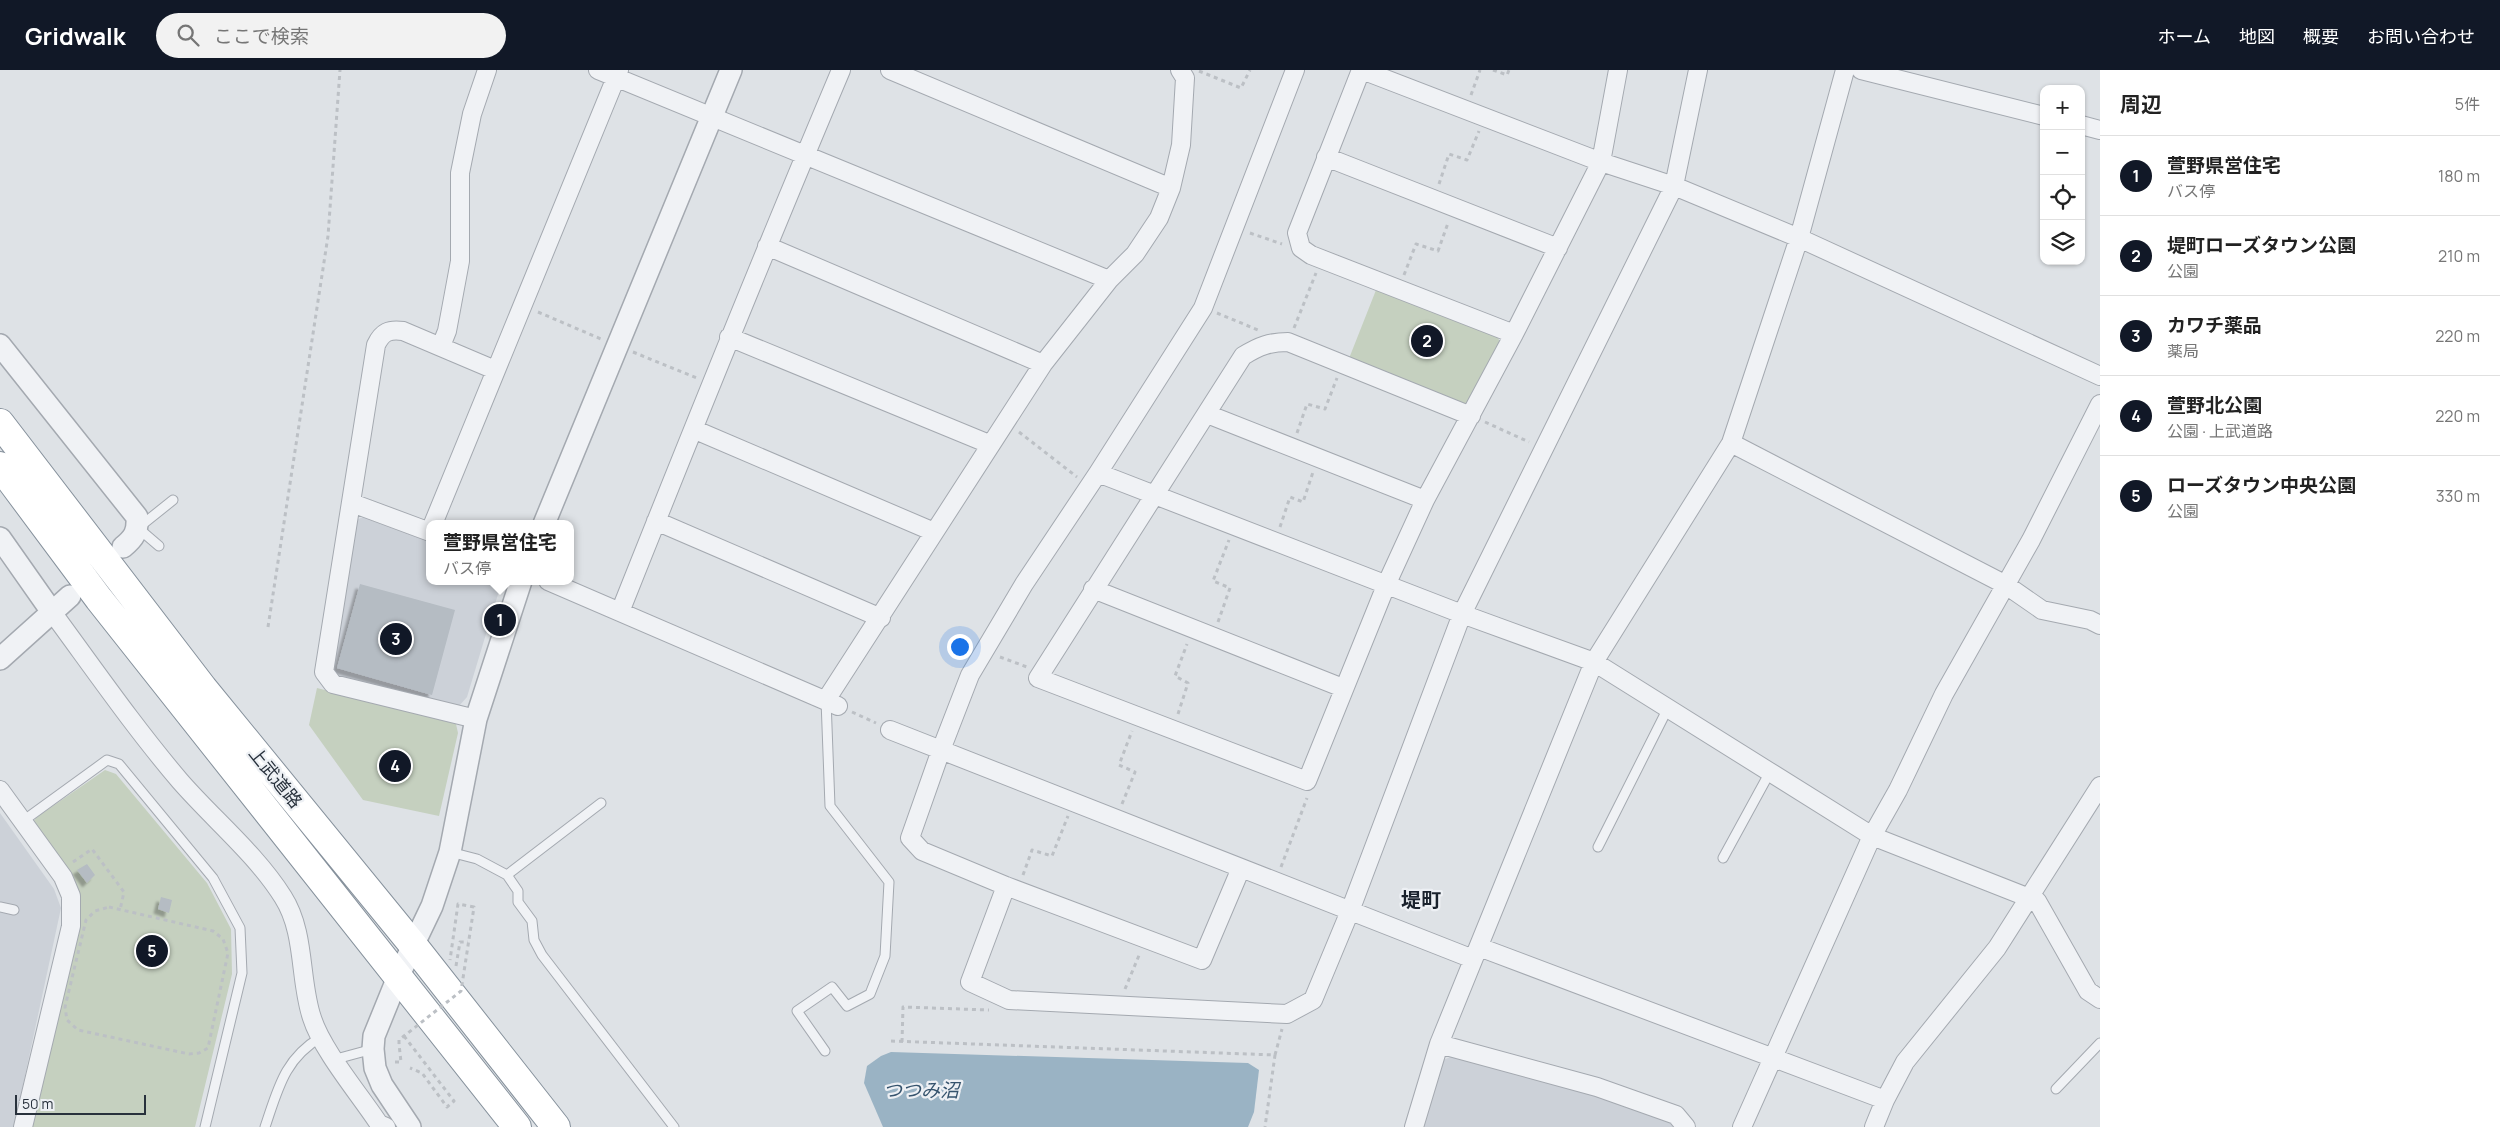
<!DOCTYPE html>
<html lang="ja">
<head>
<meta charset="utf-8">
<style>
	body { margin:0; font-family:Manrope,"Noto Sans JP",sans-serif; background:#f2f2f2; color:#222 }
	.controls { position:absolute; right:15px; top:15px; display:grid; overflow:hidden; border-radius:10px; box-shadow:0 1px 4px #0004 }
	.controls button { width:45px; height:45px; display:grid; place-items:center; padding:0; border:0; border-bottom:1px solid #e0e0e0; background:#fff; color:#222; font:25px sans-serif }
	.scale { position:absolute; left:15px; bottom:12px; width:131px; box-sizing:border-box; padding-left:5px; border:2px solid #28313c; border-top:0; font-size:14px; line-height:18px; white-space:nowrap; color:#28313c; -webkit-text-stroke:4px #edf0f4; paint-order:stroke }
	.you { position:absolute; left:959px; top:576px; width:18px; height:18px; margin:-12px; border:4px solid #fff; border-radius:50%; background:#1a73e8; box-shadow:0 0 0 8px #1a73e833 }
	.badge { display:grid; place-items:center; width:32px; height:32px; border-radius:50%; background:#111827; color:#fff; font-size:16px; font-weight:700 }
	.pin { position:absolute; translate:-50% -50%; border:2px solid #fff; box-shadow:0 1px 5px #0006 }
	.popup { position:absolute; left:426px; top:450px; width:148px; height:65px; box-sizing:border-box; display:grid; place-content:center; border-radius:10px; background:#fff; filter:drop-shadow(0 1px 4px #0005); font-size:16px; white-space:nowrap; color:#767676 }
	.popup b { font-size:19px; color:#222 }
	.popup::after { content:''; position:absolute; left:50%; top:100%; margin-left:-10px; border:10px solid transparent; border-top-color:#fff }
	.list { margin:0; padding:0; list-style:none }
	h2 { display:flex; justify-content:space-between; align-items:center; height:65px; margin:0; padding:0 20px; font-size:21px }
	h2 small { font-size:16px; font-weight:400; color:#767676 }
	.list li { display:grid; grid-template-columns:32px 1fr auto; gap:15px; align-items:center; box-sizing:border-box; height:80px; padding:0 20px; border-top:1px solid #e0e0e0 }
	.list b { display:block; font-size:19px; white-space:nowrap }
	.list p { margin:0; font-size:16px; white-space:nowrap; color:#767676 }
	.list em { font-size:16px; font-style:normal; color:#767676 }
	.icon { flex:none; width:28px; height:28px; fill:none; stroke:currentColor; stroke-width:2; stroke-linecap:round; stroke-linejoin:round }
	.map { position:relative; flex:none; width:2100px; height:1057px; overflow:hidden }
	header { display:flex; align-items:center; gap:30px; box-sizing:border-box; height:70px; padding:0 25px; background:#111827; color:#fff }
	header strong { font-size:24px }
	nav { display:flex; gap:28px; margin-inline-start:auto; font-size:18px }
	.search { width:350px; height:45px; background:#f2f2f2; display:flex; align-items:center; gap:12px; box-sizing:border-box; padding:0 18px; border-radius:28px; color:#767676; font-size:19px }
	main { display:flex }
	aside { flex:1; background:#fff }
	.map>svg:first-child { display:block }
</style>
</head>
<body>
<header>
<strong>Gridwalk</strong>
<div class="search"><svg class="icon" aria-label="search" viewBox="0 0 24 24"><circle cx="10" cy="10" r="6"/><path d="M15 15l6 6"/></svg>ここで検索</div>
<nav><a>ホーム</a><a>地図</a><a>概要</a><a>お問い合わせ</a></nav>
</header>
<main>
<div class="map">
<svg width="2100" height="1057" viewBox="0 0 2100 1057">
	<defs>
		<filter id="shadow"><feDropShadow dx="-4.5" dy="4.5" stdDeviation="1" flood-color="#0004"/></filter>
	</defs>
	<rect width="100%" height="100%" fill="#dee2e6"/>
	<path fill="#ccd1d8" d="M 368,445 L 430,471 L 430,511 L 502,511 L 467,627 L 459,636 L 339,608 L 331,596 L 356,450 Z
		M 0,743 L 54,819 L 61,838 L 14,1057 L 0,1057 Z
		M 1453,986 L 1593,1024 L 1672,1053 L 1675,1057 L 1420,1057 L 1438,992 Z"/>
	<path fill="#c5d0bf" d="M 1378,215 L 1497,263 L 1501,278 L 1472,333 L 1461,336 L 1348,291 Z
		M 317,618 L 456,654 L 458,663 L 439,746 L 363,730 L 309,655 Z
		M 105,700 L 116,704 L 207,813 L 231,859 L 232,904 L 195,1057 L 31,1057 L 81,853 L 76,815 L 32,753 L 37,747 Z"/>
	<path fill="#9ab3c4" d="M 891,982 L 1248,993 L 1259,1000 L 1254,1042 L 1248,1057 L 883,1057 L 864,1013 L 867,996 L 881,986 Z"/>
	<path fill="#b5bcc3" filter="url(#shadow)" d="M 360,514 L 455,540 L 432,625 L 337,598 Z
		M 87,794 L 95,805 L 87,813 L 77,800 Z
		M 161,827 L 172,830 L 169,843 L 158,839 Z"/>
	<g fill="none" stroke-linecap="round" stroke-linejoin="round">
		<defs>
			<path id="service" d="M 159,476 L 138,458 L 173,430
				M 23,751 L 107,690 L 119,694 L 213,808 L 240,858 L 242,903 L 205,1057
				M 1598,777 L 1668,638
				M 450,782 L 477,789 L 507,805 L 601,733
				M 1723,788 L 1770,702
				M 507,805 L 518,821 L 518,832 L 532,851 L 534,870 L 542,885 L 674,1057
				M 0,837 L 14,840
				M 825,981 L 797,941 L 832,917 L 847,936 L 870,924 L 885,886 L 889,812 L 830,736 L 826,630
				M 336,989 L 373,979
				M 2056,1019 L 2100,973
				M 265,1057 C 278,1019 284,989 321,967"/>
			<path id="minor" d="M 598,0 L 1109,210
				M 890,0 L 1171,118
				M 1361,0 L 1297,163 L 1301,178 L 1311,185 L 1514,264
				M 1362,0 L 1601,92 L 1674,116 L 1799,168 L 2100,306
				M 1861,0 L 2044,46
				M 2081,55 L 2100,60
				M 1326,87 L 1558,178
				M 767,176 L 1043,294
				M 729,267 L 989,374
				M 441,276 L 447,261 L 460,191 L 460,103 L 472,44 L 487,0
				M 1207,344 L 1425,430
				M 1471,346 L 1288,272 C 1270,272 1259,276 1243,286 L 1038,608 L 1307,711 L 1387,513 L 1425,430 L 1514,264 L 1601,92 L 1618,0
				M 700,362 L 934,462
				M 1731,373 L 2006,515 L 2042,540 L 2090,550 L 2100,555
				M 1098,403 L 1462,544 L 1594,592 L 1872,766 L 2037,831 L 2088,921 L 2100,929
				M 352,433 L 430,462
				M 656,451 L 881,548
				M 433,454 L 619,0
				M 548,511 L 838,636
				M 1093,519 L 1343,618
				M 52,542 C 94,599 134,657 180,711 C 214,750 256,784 283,827 C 306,863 299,910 312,948 C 322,980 360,1025 379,1054 L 386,1057
				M 620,542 C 692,361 765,180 841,0
				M 826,630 L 1043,294 L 1109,210 L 1135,184 L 1159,148 L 1171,118 L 1181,75 L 1185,8 L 1180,0
				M 476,649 L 333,614 L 324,602 L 376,275 C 382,262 389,259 403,261 L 495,300
				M 890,660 L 1473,889
				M 0,720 L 63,807 L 71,826 L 71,856 L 23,1057
				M 1241,798 L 1202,890 L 1006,816 L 922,781 L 910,768 L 941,680 L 970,605 L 1024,514 L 1098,403 L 1203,238 L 1295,0
				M 1006,816 L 970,912 L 1009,930 L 1287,944 L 1313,930 L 1350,841 L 1462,544 L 1674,116 L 1698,0
				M 1479,877 L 1885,1030
				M 1439,974 L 1597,1017 L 1676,1045 L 1686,1057
				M 1414,1057 L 1439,974 L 1594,592 L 1731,373 L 1799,168 L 1845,0
				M 1742,1057 L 1872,766 L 1898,720 L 1944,624 L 2031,470 L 2100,334
				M 1874,1057 L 1885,1030 L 1905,992 L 1997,878 L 2100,716"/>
			<path id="tertiary" d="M 0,275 L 137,447 C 138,462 134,468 123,477
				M 544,454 L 731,0
				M 0,468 L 52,542
				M 0,589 L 70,526
				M 410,1057 L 382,1015 L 375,998 L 373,979 L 374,966 L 398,907 L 432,836 L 450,782 L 476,649 L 521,511"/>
			<path id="trunk" d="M 0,353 L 203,618 L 413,875 L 556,1057
				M 0,396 L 99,529 L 517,1057"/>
		</defs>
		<use href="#service" stroke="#a4a9b0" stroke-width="11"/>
		<use href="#minor" stroke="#a4a9b0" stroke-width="20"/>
		<use href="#tertiary" stroke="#a4a9b0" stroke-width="24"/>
		<use href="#trunk" stroke="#86919c" stroke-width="30"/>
		<path stroke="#bcc0c5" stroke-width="3" stroke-dasharray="4 4" stroke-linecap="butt" d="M 1493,0 L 1507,5 L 1509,0
			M 1199,1 L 1241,18 L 1250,0
			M 1471,25 L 1480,0
			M 1439,114 L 1449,84 L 1467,90 L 1479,61
			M 1250,163 L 1282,174
			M 1404,205 L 1416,174 L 1438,181 L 1448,153
			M 538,242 L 601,269
			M 1217,243 L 1258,260
			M 1294,258 L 1316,203
			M 633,282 L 697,308
			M 1485,352 L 1529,372
			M 1019,362 L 1077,407
			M 1297,363 L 1307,334 L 1325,339 L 1337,308
			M 1280,457 L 1290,427 L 1303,432 L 1313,402
			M 1218,552 L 1230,518 L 1213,511 L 1229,470
			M 268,557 L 328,166 L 340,0
			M 1000,587 L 1027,597
			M 852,642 L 876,653
			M 1178,644 L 1188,613 L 1175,606 L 1187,574
			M 1122,734 L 1135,702 L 1119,695 L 1132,661
			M 73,792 L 92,779 L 124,822 L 120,840
			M 1281,797 L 1307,728
			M 1023,805 L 1032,780 L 1052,786 L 1068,746
			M 109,837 L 213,861 L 223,869 L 228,883 L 208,978 L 199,983 L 189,984 L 78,960 L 67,950 L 65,937 L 86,850 L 95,841 Z
			M 456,896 L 460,872 L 468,872
			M 1125,919 L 1140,883
			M 404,966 L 454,1031 L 447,1037 L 422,1003 L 410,998
			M 891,971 L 1275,985 L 1265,1057
			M 902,972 L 903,937 L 989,940
			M 1275,985 L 1282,959
			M 395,992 L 401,992 L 399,974"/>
		<use href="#service" stroke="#f0f2f5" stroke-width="9"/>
		<use href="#minor" stroke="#f0f2f5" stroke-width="18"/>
		<use href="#tertiary" stroke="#f0f2f5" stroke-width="21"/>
		<use href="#trunk" stroke="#fff" stroke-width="28"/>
		<path stroke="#bcc0c5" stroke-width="3" stroke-dasharray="4 4" stroke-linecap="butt" d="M 399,974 L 399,970 L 461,921 L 474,837 L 458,834 L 450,890"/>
	</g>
	<g text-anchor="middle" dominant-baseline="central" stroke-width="4.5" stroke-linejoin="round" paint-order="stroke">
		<g font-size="18" fill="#28313c" stroke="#edf0f4">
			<text transform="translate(276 707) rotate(51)">上武道路</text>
		</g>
		<g font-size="19" font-style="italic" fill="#35536d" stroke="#edf0f4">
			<text x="921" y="1020">つつみ沼</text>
		</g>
		<g font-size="20" font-weight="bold" fill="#1a222d" stroke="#edf0f4">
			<text x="1421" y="829">堤町</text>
		</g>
	</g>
</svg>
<div class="controls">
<button>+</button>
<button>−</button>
<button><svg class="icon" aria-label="locate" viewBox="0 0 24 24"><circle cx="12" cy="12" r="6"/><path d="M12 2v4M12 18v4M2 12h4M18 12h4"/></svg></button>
<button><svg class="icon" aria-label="layers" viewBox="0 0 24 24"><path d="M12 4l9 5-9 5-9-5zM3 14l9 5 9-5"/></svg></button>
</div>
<div class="scale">50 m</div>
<div class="you"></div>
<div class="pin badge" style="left:500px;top:550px">1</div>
<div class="popup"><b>萱野県営住宅</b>バス停</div>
<div class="pin badge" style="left:1427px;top:271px">2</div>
<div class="pin badge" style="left:396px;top:569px">3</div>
<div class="pin badge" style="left:395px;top:696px">4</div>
<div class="pin badge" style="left:152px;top:881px">5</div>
</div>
<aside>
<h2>周辺<small>5件</small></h2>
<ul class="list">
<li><span class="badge">1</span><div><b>萱野県営住宅</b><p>バス停</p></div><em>180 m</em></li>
<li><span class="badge">2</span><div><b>堤町ローズタウン公園</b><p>公園</p></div><em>210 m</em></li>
<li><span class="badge">3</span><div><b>カワチ薬品</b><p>薬局</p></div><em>220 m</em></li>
<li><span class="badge">4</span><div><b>萱野北公園</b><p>公園 · 上武道路</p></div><em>220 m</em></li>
<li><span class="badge">5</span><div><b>ローズタウン中央公園</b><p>公園</p></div><em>330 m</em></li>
</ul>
</aside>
</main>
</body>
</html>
